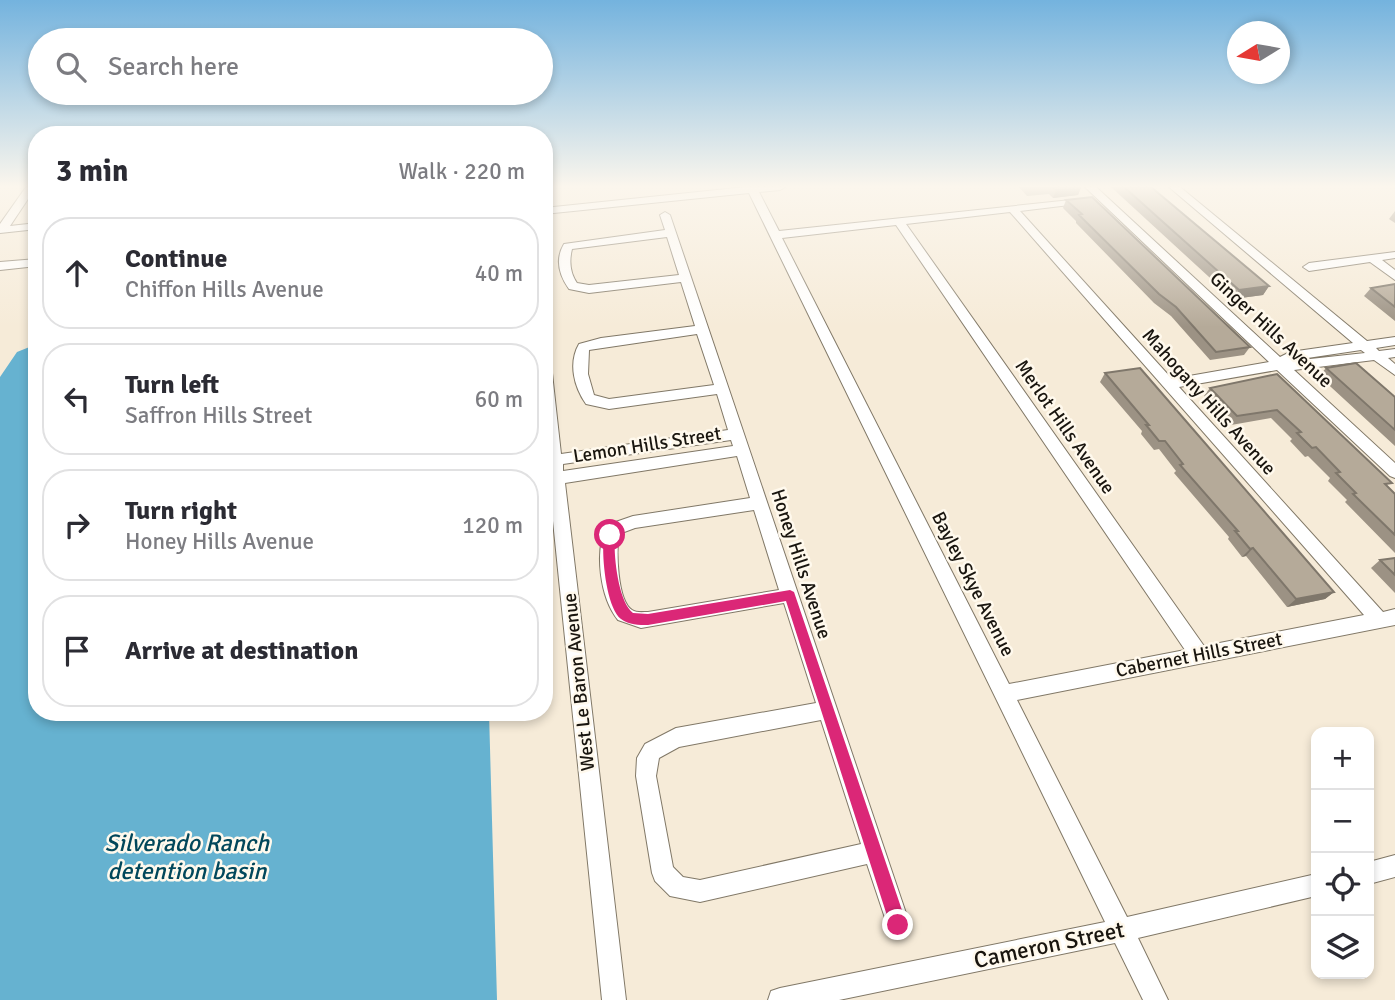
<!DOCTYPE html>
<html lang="en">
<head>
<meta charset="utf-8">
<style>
	body { margin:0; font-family:Signika,sans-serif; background:#f7f7f7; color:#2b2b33 }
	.controls { position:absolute; right:21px; bottom:21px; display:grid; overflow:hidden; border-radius:14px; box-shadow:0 4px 10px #0003 }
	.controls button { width:63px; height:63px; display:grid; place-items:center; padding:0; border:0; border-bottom:2px solid #e1e1e2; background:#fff; color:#2b2b33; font:35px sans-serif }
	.compass { position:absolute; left:1227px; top:21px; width:63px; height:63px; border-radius:50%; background:#fff; box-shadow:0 4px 10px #0003; rotate:259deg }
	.stop { position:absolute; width:21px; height:21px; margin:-16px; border:5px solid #db2777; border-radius:50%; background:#fff }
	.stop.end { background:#db2777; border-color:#fff; box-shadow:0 2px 7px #0008 }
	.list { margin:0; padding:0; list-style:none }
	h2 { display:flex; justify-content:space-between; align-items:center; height:91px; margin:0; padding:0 28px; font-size:30px }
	h2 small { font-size:23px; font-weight:400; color:#7c7c81 }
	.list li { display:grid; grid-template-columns:46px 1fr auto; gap:21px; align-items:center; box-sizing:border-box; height:112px; margin:0 14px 14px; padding:0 14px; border:2px solid #e1e1e2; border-radius:28px }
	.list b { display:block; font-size:26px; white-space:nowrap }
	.list p { margin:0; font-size:23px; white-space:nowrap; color:#7c7c81 }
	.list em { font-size:23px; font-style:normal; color:#7c7c81 }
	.icon { flex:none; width:38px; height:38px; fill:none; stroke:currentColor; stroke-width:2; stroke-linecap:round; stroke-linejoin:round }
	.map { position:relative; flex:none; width:1395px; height:1000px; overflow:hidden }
	.search { position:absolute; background:#fff; box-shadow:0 4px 10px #0003; left:28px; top:28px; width:525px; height:77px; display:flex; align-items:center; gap:18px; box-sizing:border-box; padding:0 24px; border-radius:38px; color:#7c7c81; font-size:26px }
	.panel { position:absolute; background:#fff; box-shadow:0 4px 10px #0003; left:28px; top:126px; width:525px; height:595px; border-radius:28px }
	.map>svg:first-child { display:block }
</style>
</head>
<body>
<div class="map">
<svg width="1395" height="1000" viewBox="0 0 1395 1000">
	<rect width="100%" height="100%" fill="#f6ebd8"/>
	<path fill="#66b2d0" d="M 37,344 L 37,712 L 489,712 L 497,1000 L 0,1000 L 0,377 L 17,352 Z"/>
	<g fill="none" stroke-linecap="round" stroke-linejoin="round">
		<defs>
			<path id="minor" d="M 26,187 L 36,187 L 10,226 L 37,223 L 37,229 L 0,233 L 0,224 Z
				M 746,187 L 785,187 L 780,190 L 759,192 L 779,231 L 1090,198 L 1090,202 L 1086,203 L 1020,211 L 1172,379 L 1269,362 L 1085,187 L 1096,187 L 1280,357 L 1290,352 L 1353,343 L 1169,187 L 1180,187 L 1367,341 L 1395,337 L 1395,345 L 1376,348 L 1379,351 L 1395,349 L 1395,357 L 1388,358 L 1395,364 L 1395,375 L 1374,360 L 1294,370 L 1395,463 L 1395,478 L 1390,476 L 1277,370 L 1179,387 L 1383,612 L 1395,609 L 1395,625 L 1017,700 L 1127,917 L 1316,874 L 1316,896 L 1138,938 L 1168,1000 L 1143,1000 L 1115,943 L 839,1000 L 768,1000 L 771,991 L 780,988 L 1105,922 L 749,193 L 544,214 L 544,208 ZM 1010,212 L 1364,615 L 1204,646 L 906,224 ZM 896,225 L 1185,650 L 1009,684 L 782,238 ZM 1361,350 L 1365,353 L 1292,361 L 1294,360 Z
				M 665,212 L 670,215 L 910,925 L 906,933 L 898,937 L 890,933 L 867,864 L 700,902 L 670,896 L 655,881 L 652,873 L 636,776 L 637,758 L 645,744 L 676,728 L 816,703 L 784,603 L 641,628 L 618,620 C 600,598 594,551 607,525 L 633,516 L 750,498 L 737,456 L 565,483 L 626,1000 L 602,1000 L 544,433 L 544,360 L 551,364 L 561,454 L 728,430 L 717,394 L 609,409 L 586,404 C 574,387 568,363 579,344 L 601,338 L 695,326 L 681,282 L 589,293 L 569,289 C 559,275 555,259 564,244 L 665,230 L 660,215 ZM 667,237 L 679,275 L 589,285 L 577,283 C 570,273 569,261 572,249 ZM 697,334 L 714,385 L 609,399 L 594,395 L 588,374 L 589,350 ZM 731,440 L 733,446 L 563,471 L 563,464 ZM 754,510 L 779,590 L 648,612 C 643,612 636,613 632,610 C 617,600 616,550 619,534 L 635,528 ZM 821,720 L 861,844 L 700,880 L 683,877 L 673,867 L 656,776 L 659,758 L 679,747 Z
				M 1395,252 L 1395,258 L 1382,260 L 1395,270 L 1395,280 L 1370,262 L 1309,271 L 1303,267 L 1309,263 Z
				M 37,259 L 37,266 L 0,270 L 0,262 Z
				M 1395,855 L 1395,877 L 1369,884 L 1369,862 Z"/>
		</defs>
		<use href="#minor" stroke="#817867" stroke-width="2"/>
		<use href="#minor" fill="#fff" fill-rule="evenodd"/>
	</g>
	<path fill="#9c9284" d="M 1019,187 L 1081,187 L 1078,195 L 1053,198 L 1049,194 L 1027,196 Z
		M 1111,187 L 1151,187 L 1269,286 L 1263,295 L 1233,299 Z
		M 1066,200 L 1250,347 L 1244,355 L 1210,360 L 1171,316 L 1154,303 L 1076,223 L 1076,221 L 1063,208 Z
		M 1395,211 L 1395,223 L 1389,219 Z
		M 1395,284 L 1395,321 L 1364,296 L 1371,288 Z
		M 1326,368 L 1395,397 L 1395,446 L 1319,376 Z
		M 1105,373 L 1334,592 L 1325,599 L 1287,607 L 1246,556 L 1242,557 L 1228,539 L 1229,537 L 1174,473 L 1176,471 L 1159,449 L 1154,450 L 1141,434 L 1142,431 L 1100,382 Z
		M 1277,374 L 1395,494 L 1395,553 L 1345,502 L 1347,500 L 1328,481 L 1330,478 L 1308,456 L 1305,457 L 1290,441 L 1292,439 L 1271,418 L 1231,425 L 1204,396 L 1210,388 Z
		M 1395,558 L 1395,593 L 1371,568 L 1380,560 Z"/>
	<path fill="#7f776b" d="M 1081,187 L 1078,195 L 1053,198 L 1056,190 Z
		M 1269,286 L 1263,295 L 1233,299 L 1239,290 Z
		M 1253,548 L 1246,556 L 1242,557 L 1250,549 Z
		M 1334,592 L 1325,599 L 1287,607 L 1296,599 Z"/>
	<path fill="#b5aa99" stroke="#7f776b" stroke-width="2" d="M 1053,187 L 1081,187 L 1056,190 Z
		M 1124,187 L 1151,187 L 1269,286 L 1239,290 Z
		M 1092,197 L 1250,347 L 1216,352 L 1176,307 L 1159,294 L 1079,215 L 1082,214 L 1066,200 Z
		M 1395,284 L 1395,307 L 1371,288 Z
		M 1356,363 L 1395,397 L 1395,430 L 1326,368 Z
		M 1140,368 L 1334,592 L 1296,599 L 1253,548 L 1250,549 L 1235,531 L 1238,531 L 1180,465 L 1183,464 L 1165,441 L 1159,441 L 1146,425 L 1149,425 L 1105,373 Z
		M 1277,374 L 1392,483 L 1385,484 L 1395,494 L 1395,535 L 1353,494 L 1356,493 L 1336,473 L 1340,472 L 1316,447 L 1312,448 L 1297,433 L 1301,432 L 1277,410 L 1237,416 L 1210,388 Z
		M 1395,558 L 1395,575 L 1380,560 Z"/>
	<linearGradient id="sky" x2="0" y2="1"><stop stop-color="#74b3de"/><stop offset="0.57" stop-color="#fbf6ed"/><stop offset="1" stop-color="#fbf6ed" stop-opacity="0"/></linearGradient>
	<rect width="1395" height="327" fill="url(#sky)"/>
	<path fill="#db2777" d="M 610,530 L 615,535 C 613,553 618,602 633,613 L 648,614 L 790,590 L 794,592 L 907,925 L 904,931 L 898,933 L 892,931 L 890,925 L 786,601 L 648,625 C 639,625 629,625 621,619 C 606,607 601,554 604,535 Z"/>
	<g text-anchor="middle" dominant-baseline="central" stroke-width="5" stroke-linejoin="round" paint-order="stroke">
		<g font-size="19" fill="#19150f" stroke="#fff9ed">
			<text transform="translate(1271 330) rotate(43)">Ginger Hills Avenue</text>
			<text transform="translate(1209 402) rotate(48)">Mahogany Hills Avenue</text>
			<text transform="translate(1065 427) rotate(55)">Merlot Hills Avenue</text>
			<text transform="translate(647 445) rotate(-9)">Lemon Hills Street</text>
			<text transform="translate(801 564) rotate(72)">Honey Hills Avenue</text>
			<text transform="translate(973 584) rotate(63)">Bayley Skye Avenue</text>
			<text transform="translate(1199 655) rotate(-11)">Cabernet Hills Street</text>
			<text transform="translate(579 682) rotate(-96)">West Le Baron Avenue</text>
		</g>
		<g font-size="23" fill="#19150f" stroke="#fff9ed">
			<text transform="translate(1049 945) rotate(-12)">Cameron Street</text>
		</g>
		<g font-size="24" font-style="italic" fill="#01475b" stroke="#fff9ed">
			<text x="187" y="843">Silverado Ranch<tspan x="187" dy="28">detention basin</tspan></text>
		</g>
	</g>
</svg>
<div class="controls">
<button>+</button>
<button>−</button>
<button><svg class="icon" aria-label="locate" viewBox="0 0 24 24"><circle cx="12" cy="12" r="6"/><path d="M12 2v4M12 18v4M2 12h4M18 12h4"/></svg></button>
<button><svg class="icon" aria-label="layers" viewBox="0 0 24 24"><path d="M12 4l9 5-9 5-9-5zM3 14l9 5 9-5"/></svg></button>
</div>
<svg class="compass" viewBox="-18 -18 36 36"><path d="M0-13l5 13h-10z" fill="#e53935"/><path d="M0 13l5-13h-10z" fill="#7c7c81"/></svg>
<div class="stop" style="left:610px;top:535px"></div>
<div class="stop end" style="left:898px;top:925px"></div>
<div class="search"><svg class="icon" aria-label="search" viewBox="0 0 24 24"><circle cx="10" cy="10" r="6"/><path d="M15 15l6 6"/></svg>Search here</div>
<section class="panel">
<h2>3 min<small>Walk · 220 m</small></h2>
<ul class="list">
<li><svg class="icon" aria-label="ahead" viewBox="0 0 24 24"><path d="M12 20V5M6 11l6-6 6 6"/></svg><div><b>Continue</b><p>Chiffon Hills Avenue</p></div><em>40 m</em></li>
<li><svg class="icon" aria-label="left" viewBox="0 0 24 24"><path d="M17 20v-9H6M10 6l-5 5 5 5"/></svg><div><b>Turn left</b><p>Saffron Hills Street</p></div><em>60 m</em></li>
<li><svg class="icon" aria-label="right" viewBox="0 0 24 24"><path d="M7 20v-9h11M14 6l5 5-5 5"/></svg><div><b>Turn right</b><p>Honey Hills Avenue</p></div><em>120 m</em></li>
<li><svg class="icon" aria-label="arrive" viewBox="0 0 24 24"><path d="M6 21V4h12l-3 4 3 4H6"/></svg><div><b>Arrive at destination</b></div></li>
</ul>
</section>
</div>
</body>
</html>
